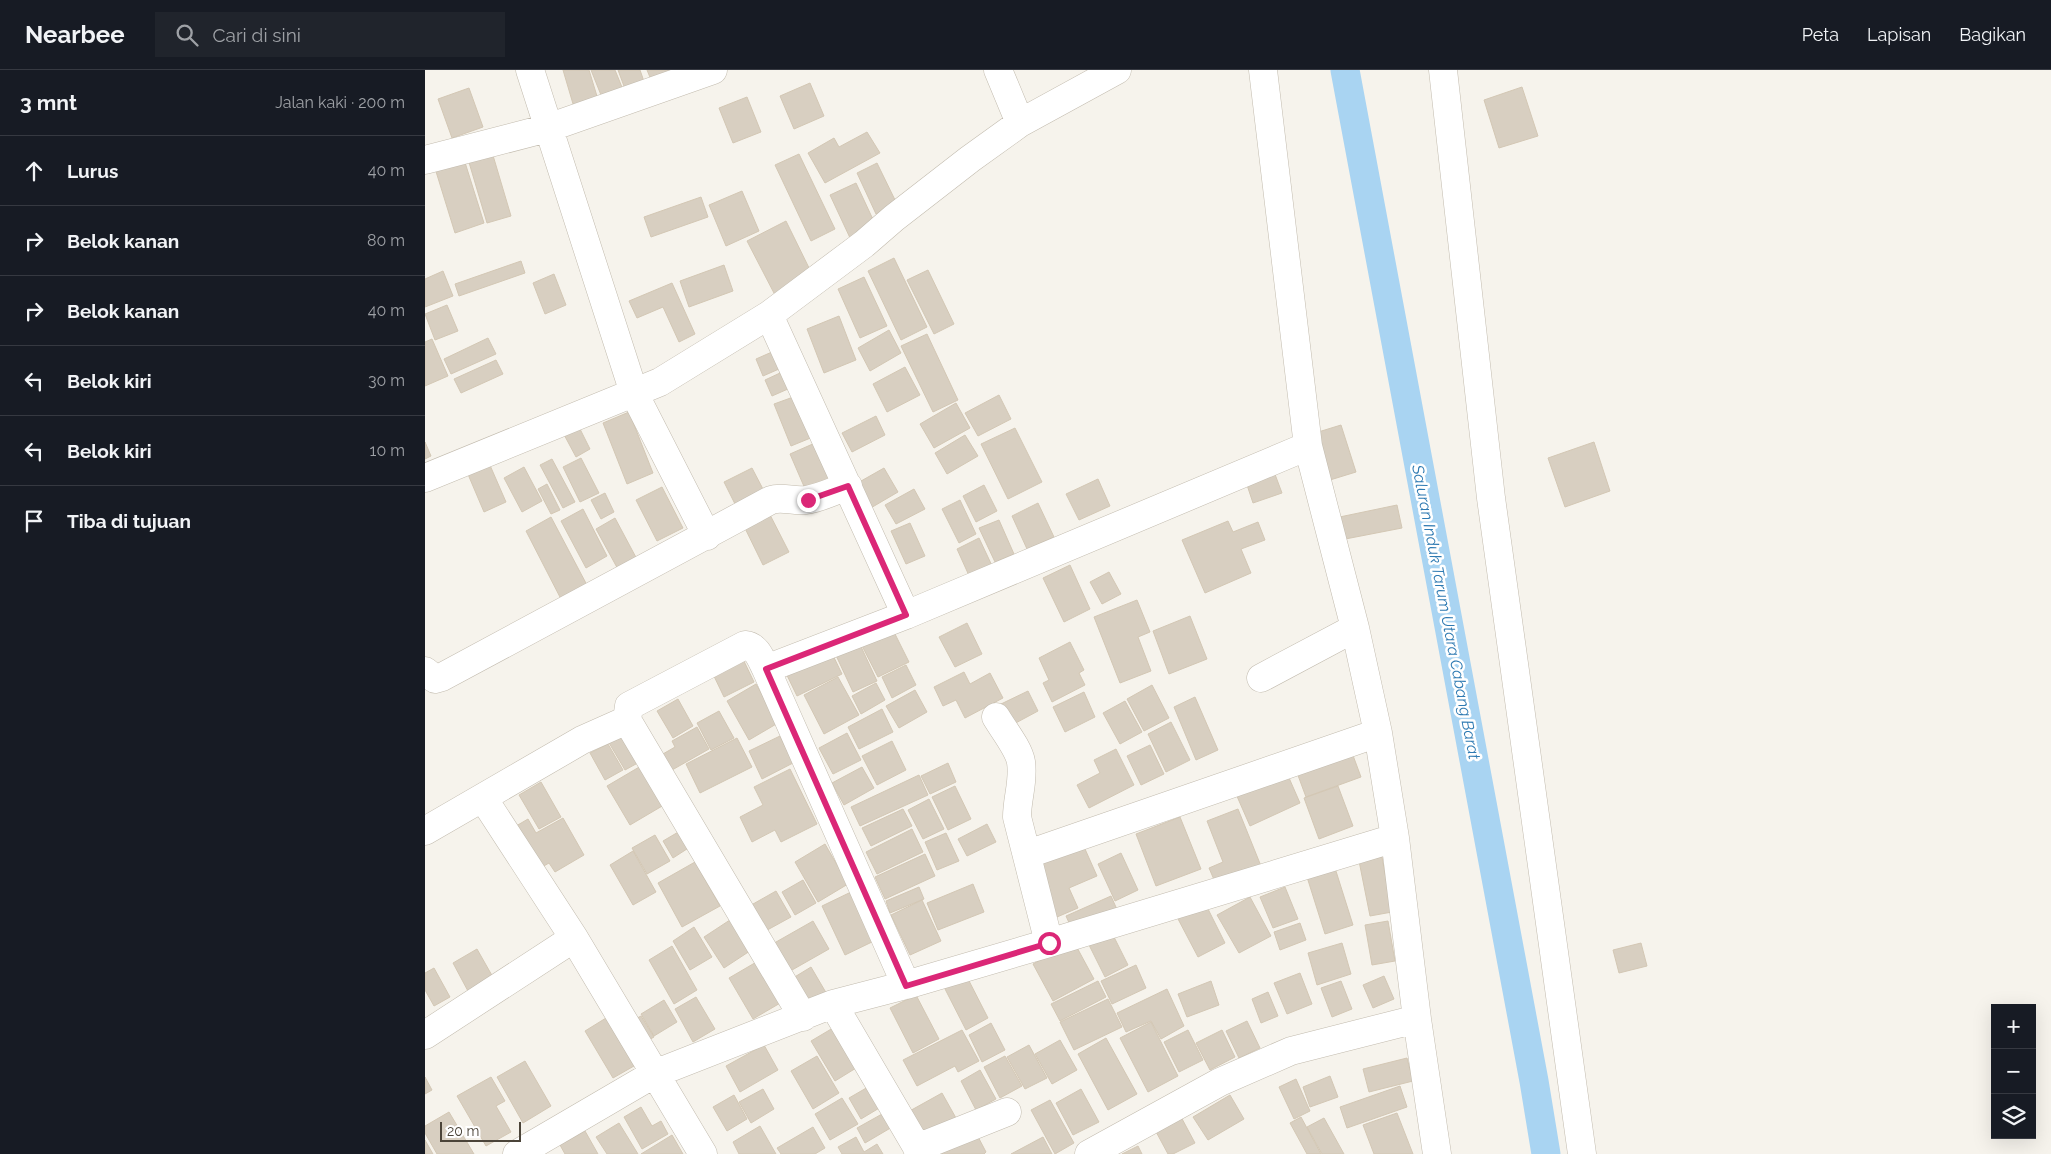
<!DOCTYPE html>
<html lang="id">
<head>
<meta charset="utf-8">
<style>
	body { margin:0; font-family:Raleway,sans-serif; background:#20242c; color:#f1f3f6 }
	.controls { position:absolute; right:15px; bottom:15px; display:grid; overflow:hidden; border-radius:0px; box-shadow:0 5px 20px #0002 }
	.controls button { width:45px; height:45px; display:grid; place-items:center; padding:0; border:0; border-bottom:1px solid #363941; background:#171b24; color:#f1f3f6; font:25px sans-serif }
	.scale { position:absolute; left:15px; bottom:12px; width:81px; box-sizing:border-box; padding-left:5px; border:2px solid #4b4439; border-top:0; font-size:14px; line-height:18px; white-space:nowrap; color:#4b4439; -webkit-text-stroke:4px #fff; paint-order:stroke }
	.stop { position:absolute; width:15px; height:15px; margin:-11px; border:4px solid #db2777; border-radius:50%; background:#fff }
	.stop.end { background:#db2777; border-color:#fff; box-shadow:0 1px 5px #0008 }
	.list { margin:0; padding:0; list-style:none }
	h2 { display:flex; justify-content:space-between; align-items:center; height:65px; margin:0; padding:0 20px; font-size:21px }
	h2 small { font-size:16px; font-weight:400; color:#9ea1a6 }
	.list li { display:grid; grid-template-columns:32px 1fr auto; gap:15px; align-items:center; box-sizing:border-box; height:70px; padding:0 20px; border-top:1px solid #363941 }
	.list b { display:block; font-size:19px; white-space:nowrap }
	.list em { font-size:16px; font-style:normal; color:#9ea1a6 }
	.icon { flex:none; width:28px; height:28px; fill:none; stroke:currentColor; stroke-width:2; stroke-linecap:round; stroke-linejoin:round }
	.map { position:relative; flex:none; width:1626px; height:1084px; overflow:hidden }
	header { display:flex; align-items:center; gap:30px; box-sizing:border-box; height:70px; padding:0 25px; background:#171b24; border-bottom:1px solid #363941 }
	header strong { font-size:24px }
	nav { display:flex; gap:28px; margin-inline-start:auto; font-size:18px }
	.search { width:350px; height:45px; background:#20242c; display:flex; align-items:center; gap:12px; box-sizing:border-box; padding:0 18px; border-radius:0px; color:#9ea1a6; font-size:19px }
	main { display:flex }
	aside { flex:1; background:#171b24 }
	.map>svg:first-child { display:block }
</style>
</head>
<body>
<header>
<strong>Nearbee</strong>
<div class="search"><svg class="icon" aria-label="search" viewBox="0 0 24 24"><circle cx="10" cy="10" r="6"/><path d="M15 15l6 6"/></svg>Cari di sini</div>
<nav><a>Peta</a><a>Lapisan</a><a>Bagikan</a></nav>
</header>
<main>
<aside>
<h2>3 mnt<small>Jalan kaki · 200 m</small></h2>
<ul class="list">
<li><svg class="icon" aria-label="ahead" viewBox="0 0 24 24"><path d="M12 20V5M6 11l6-6 6 6"/></svg><div><b>Lurus</b></div><em>40 m</em></li>
<li><svg class="icon" aria-label="right" viewBox="0 0 24 24"><path d="M7 20v-9h11M14 6l5 5-5 5"/></svg><div><b>Belok kanan</b></div><em>80 m</em></li>
<li><svg class="icon" aria-label="right" viewBox="0 0 24 24"><path d="M7 20v-9h11M14 6l5 5-5 5"/></svg><div><b>Belok kanan</b></div><em>40 m</em></li>
<li><svg class="icon" aria-label="left" viewBox="0 0 24 24"><path d="M17 20v-9H6M10 6l-5 5 5 5"/></svg><div><b>Belok kiri</b></div><em>30 m</em></li>
<li><svg class="icon" aria-label="left" viewBox="0 0 24 24"><path d="M17 20v-9H6M10 6l-5 5 5 5"/></svg><div><b>Belok kiri</b></div><em>10 m</em></li>
<li><svg class="icon" aria-label="arrive" viewBox="0 0 24 24"><path d="M6 21V4h12l-3 4 3 4H6"/></svg><div><b>Tiba di tujuan</b></div></li>
</ul>
</aside>
<div class="map">
<svg width="1626" height="1084" viewBox="0 0 1626 1084">
	<rect width="100%" height="100%" fill="#f6f3ec"/>
	<g fill="none" stroke-linecap="round" stroke-linejoin="round">
		<path stroke="#a9d4f2" stroke-width="29" d="M 920,0 L 1109,1011 L 1121,1084"/>
	</g>
	<path fill="#d8cfc1" stroke="#d3c7b4" d="M 138,0 L 164,0 L 175,36 L 151,44 Z
		M 166,0 L 190,0 L 201,27 L 180,35 Z
		M 193,0 L 215,0 L 222,20 L 203,27 Z
		M 222,0 L 247,0 L 229,17 Z
		M 385,13 L 399,46 L 369,59 L 355,26 Z
		M 1097,17 L 1113,66 L 1074,78 L 1059,30 Z
		M 44,18 L 58,57 L 27,68 L 13,29 Z
		M 322,27 L 336,62 L 308,73 L 294,38 Z
		M 442,62 L 455,83 L 400,113 L 383,83 L 409,68 L 414,77 Z
		M 67,82 L 86,146 L 62,153 L 43,89 Z
		M 374,84 L 410,159 L 386,171 L 350,95 Z
		M 38,86 L 59,153 L 30,163 L 9,95 Z
		M 452,93 L 472,134 L 451,144 L 432,103 Z
		M 431,113 L 452,158 L 426,170 L 405,125 Z
		M 317,121 L 334,161 L 301,176 L 284,135 Z
		M 276,127 L 283,147 L 226,167 L 219,147 Z
		M 361,151 L 388,206 L 350,225 L 322,171 Z
		M 469,188 L 502,257 L 476,270 L 443,201 Z
		M 96,191 L 100,203 L 34,226 L 30,214 Z
		M 299,195 L 308,221 L 264,237 L 255,211 Z
		M 503,200 L 529,254 L 509,264 L 482,210 Z
		M 18,201 L 28,226 L 0,237 L 0,209 Z
		M 129,204 L 141,235 L 120,244 L 108,213 Z
		M 439,207 L 462,256 L 435,268 L 413,219 Z
		M 247,213 L 270,264 L 254,272 L 238,237 L 212,248 L 204,231 Z
		M 22,235 L 33,261 L 10,270 L 0,244 Z
		M 414,246 L 431,290 L 399,303 L 382,259 Z
		M 464,260 L 476,283 L 445,301 L 433,278 Z
		M 502,264 L 533,330 L 508,342 L 476,276 Z
		M 63,268 L 71,284 L 26,304 L 19,289 Z
		M 7,269 L 23,306 L 0,316 L 0,272 Z
		M 356,278 L 372,315 L 347,326 L 340,310 L 355,303 L 354,299 L 338,306 L 331,289 Z
		M 71,290 L 78,304 L 36,323 L 29,309 Z
		M 480,297 L 495,325 L 462,342 L 448,314 Z
		M 574,325 L 586,349 L 553,366 L 540,343 Z
		M 371,326 L 388,367 L 366,376 L 349,334 Z
		M 531,333 L 545,358 L 509,378 L 495,354 Z
		M 204,342 L 228,403 L 202,414 L 178,353 Z
		M 451,346 L 460,365 L 427,382 L 417,363 Z
		M 151,351 L 165,379 L 151,387 L 136,359 Z
		M 916,355 L 931,402 L 905,410 L 890,363 Z
		M 590,358 L 617,412 L 583,429 L 556,374 Z
		M 540,365 L 553,386 L 522,404 L 510,383 Z
		M 0,372 L 6,386 L 0,389 Z
		M 1169,372 L 1185,421 L 1140,437 L 1123,388 Z
		M 390,373 L 405,410 L 381,421 L 365,384 Z
		M 156,388 L 174,423 L 155,432 L 138,397 Z
		M 127,389 L 150,432 L 138,438 L 115,395 Z
		M 64,393 L 81,432 L 59,442 L 42,402 Z
		M 99,397 L 117,431 L 97,442 L 79,408 Z
		M 327,398 L 339,421 L 311,436 L 299,412 Z
		M 459,398 L 473,422 L 444,439 L 429,415 Z
		M 848,399 L 857,423 L 828,433 L 820,409 Z
		M 673,409 L 685,436 L 654,450 L 641,424 Z
		M 122,414 L 135,440 L 126,444 L 113,419 Z
		M 559,415 L 572,441 L 551,452 L 538,426 Z
		M 237,417 L 258,458 L 232,471 L 211,430 Z
		M 489,419 L 500,439 L 471,454 L 460,435 Z
		M 180,423 L 189,442 L 176,449 L 166,430 Z
		M 535,430 L 551,464 L 534,473 L 517,439 Z
		M 613,433 L 629,467 L 602,479 L 587,446 Z
		M 340,435 L 364,482 L 338,495 L 315,448 Z
		M 972,435 L 977,458 L 910,471 L 905,449 Z
		M 158,439 L 182,486 L 161,498 L 136,451 Z
		M 126,447 L 163,517 L 137,531 L 101,461 Z
		M 190,448 L 214,493 L 195,503 L 171,459 Z
		M 574,450 L 589,484 L 570,492 L 554,458 Z
		M 803,451 L 808,462 L 833,452 L 840,470 L 816,479 L 826,503 L 780,523 L 757,470 Z
		M 485,453 L 500,486 L 481,494 L 466,461 Z
		M 554,468 L 569,500 L 546,510 L 532,479 Z
		M 645,495 L 665,539 L 639,552 L 618,508 Z
		M 684,502 L 696,524 L 677,534 L 665,512 Z
		M 712,530 L 725,562 L 713,567 L 726,601 L 695,613 L 669,547 Z
		M 765,546 L 782,589 L 744,604 L 728,561 Z
		M 542,553 L 557,584 L 530,597 L 514,567 Z
		M 465,554 L 484,592 L 453,607 L 434,570 Z
		M 432,568 L 452,611 L 428,622 L 408,579 Z
		M 645,572 L 659,600 L 654,603 L 660,615 L 627,632 L 618,613 L 624,610 L 614,588 Z
		M 403,575 L 417,604 L 372,626 L 358,597 Z
		M 317,587 L 329,612 L 299,627 L 287,602 Z
		M 481,595 L 491,615 L 467,628 L 457,607 Z
		M 539,602 L 545,614 L 565,603 L 578,628 L 540,648 L 531,630 L 518,636 L 509,617 Z
		M 413,607 L 434,645 L 399,664 L 379,625 Z
		M 451,613 L 460,630 L 436,644 L 427,626 Z
		M 331,614 L 353,653 L 324,670 L 302,631 Z
		M 727,615 L 744,648 L 719,661 L 702,629 Z
		M 490,620 L 502,642 L 474,658 L 461,636 Z
		M 603,621 L 613,641 L 587,655 L 576,634 Z
		M 659,622 L 670,647 L 640,662 L 628,637 Z
		M 770,627 L 793,680 L 771,690 L 749,637 Z
		M 253,629 L 268,656 L 248,668 L 232,641 Z
		M 700,631 L 717,662 L 695,674 L 678,643 Z
		M 457,639 L 468,662 L 434,679 L 423,657 Z
		M 294,641 L 309,668 L 286,680 L 272,653 Z
		M 746,652 L 765,690 L 741,702 L 723,664 Z
		M 200,655 L 220,689 L 200,700 L 180,666 Z
		M 272,657 L 284,679 L 240,704 L 231,688 L 250,677 L 247,671 Z
		M 422,663 L 436,690 L 408,704 L 394,678 Z
		M 355,666 L 368,693 L 337,709 L 324,681 Z
		M 312,668 L 327,697 L 275,723 L 261,694 Z
		M 467,671 L 481,700 L 452,715 L 437,686 Z
		M 183,674 L 198,700 L 180,710 L 165,683 Z
		M 725,675 L 739,704 L 716,715 L 702,686 Z
		M 691,679 L 709,715 L 664,738 L 652,715 L 675,703 L 669,690 Z
		M 926,680 L 936,707 L 881,727 L 871,700 Z
		M 221,693 L 244,732 L 205,755 L 182,716 Z
		M 523,693 L 531,712 L 505,724 L 496,706 Z
		M 437,697 L 449,718 L 419,735 L 407,713 Z
		M 365,699 L 392,754 L 356,772 L 350,760 L 327,772 L 315,747 L 338,735 L 329,717 Z
		M 861,701 L 875,733 L 825,756 L 811,724 Z
		M 494,705 L 503,725 L 435,756 L 426,737 Z
		M 116,712 L 136,747 L 114,759 L 94,725 Z
		M 530,716 L 546,749 L 523,760 L 507,727 Z
		M 913,716 L 928,756 L 894,769 L 879,728 Z
		M 504,729 L 519,759 L 498,769 L 483,740 Z
		M 478,739 L 487,756 L 446,776 L 437,758 Z
		M 813,739 L 838,801 L 793,819 L 784,798 L 798,792 L 782,751 Z
		M 755,747 L 776,799 L 731,816 L 711,764 Z
		M 138,748 L 159,785 L 130,802 L 124,793 L 110,801 L 86,759 L 103,749 L 111,763 Z
		M 562,754 L 571,772 L 542,786 L 533,769 Z
		M 487,759 L 498,782 L 452,804 L 441,782 Z
		M 255,761 L 265,777 L 248,788 L 238,771 Z
		M 521,763 L 534,791 L 512,800 L 500,772 Z
		M 230,765 L 245,791 L 222,804 L 207,778 Z
		M 656,770 L 672,806 L 644,818 L 653,838 L 632,847 L 610,793 Z
		M 400,774 L 423,814 L 393,832 L 370,792 Z
		M 208,781 L 231,822 L 208,835 L 185,795 Z
		M 696,783 L 713,820 L 690,831 L 673,794 Z
		M 500,784 L 510,806 L 460,829 L 450,807 Z
		M 957,787 L 967,842 L 945,846 L 934,791 Z
		M 270,792 L 295,836 L 257,857 L 233,813 Z
		M 910,798 L 928,855 L 900,864 L 882,807 Z
		M 378,810 L 391,833 L 370,845 L 357,822 Z
		M 548,814 L 559,842 L 513,860 L 502,833 Z
		M 494,817 L 499,829 L 465,843 L 461,831 Z
		M 860,817 L 873,849 L 848,858 L 835,827 Z
		M 351,821 L 366,847 L 335,864 L 321,838 Z
		M 426,822 L 449,871 L 420,885 L 397,836 Z
		M 686,826 L 694,844 L 649,864 L 641,846 Z
		M 825,827 L 846,866 L 814,883 L 792,845 Z
		M 497,830 L 516,871 L 485,885 L 466,845 Z
		M 780,833 L 800,873 L 773,887 L 752,847 Z
		M 311,846 L 331,877 L 299,898 L 279,867 Z
		M 388,851 L 404,879 L 360,904 L 344,876 Z
		M 963,851 L 970,891 L 947,895 L 940,855 Z
		M 875,853 L 881,870 L 855,880 L 849,862 Z
		M 269,857 L 287,887 L 265,900 L 248,871 Z
		M 686,861 L 703,895 L 680,907 L 663,873 Z
		M 649,872 L 669,909 L 628,931 L 608,894 Z
		M 917,873 L 926,904 L 892,915 L 883,883 Z
		M 1216,873 L 1222,896 L 1194,903 L 1188,880 Z
		M 247,876 L 272,920 L 249,934 L 224,890 Z
		M 52,879 L 69,909 L 44,923 L 28,893 Z
		M 340,887 L 357,932 L 328,949 L 304,908 Z
		M 711,895 L 721,918 L 687,934 L 676,911 Z
		M 386,897 L 403,926 L 384,937 L 368,908 Z
		M 9,898 L 25,927 L 9,936 L 0,920 L 0,903 Z
		M 875,903 L 887,934 L 862,944 L 849,913 Z
		M 541,905 L 563,948 L 541,960 L 519,917 Z
		M 959,906 L 969,929 L 948,938 L 938,915 Z
		M 673,911 L 681,927 L 635,951 L 626,934 Z
		M 786,911 L 794,935 L 762,947 L 753,924 Z
		M 916,911 L 927,939 L 907,947 L 896,918 Z
		M 742,919 L 759,956 L 736,969 L 726,951 L 701,962 L 692,943 Z
		M 843,922 L 853,946 L 836,953 L 827,929 Z
		M 491,925 L 514,969 L 488,983 L 465,938 Z
		M 271,927 L 290,959 L 268,972 L 250,939 Z
		M 683,929 L 697,957 L 649,980 L 635,952 Z
		M 239,930 L 252,952 L 229,966 L 216,944 Z
		M 216,946 L 229,967 L 213,976 L 201,954 Z
		M 181,948 L 209,996 L 188,1008 L 160,961 Z
		M 822,951 L 835,978 L 814,988 L 801,961 Z
		M 726,952 L 753,1006 L 723,1022 L 695,968 Z
		M 566,953 L 580,980 L 557,992 L 544,965 Z
		M 413,955 L 436,995 L 410,1011 L 386,971 Z
		M 537,960 L 554,991 L 533,1002 L 530,996 L 492,1016 L 478,990 Z
		M 763,960 L 778,990 L 754,1002 L 739,972 Z
		M 797,960 L 810,987 L 785,1000 L 771,973 Z
		M 681,968 L 712,1024 L 683,1040 L 653,984 Z
		M 635,970 L 652,1000 L 627,1014 L 610,984 Z
		M 339,975 L 353,1000 L 315,1022 L 301,996 Z
		M 604,975 L 622,1008 L 600,1019 L 582,987 Z
		M 392,986 L 414,1023 L 388,1039 L 366,1001 Z
		M 580,986 L 597,1016 L 575,1028 L 559,997 Z
		M 982,988 L 988,1011 L 944,1022 L 938,999 Z
		M 100,991 L 126,1036 L 98,1053 L 72,1007 Z
		M 555,1000 L 571,1029 L 551,1040 L 536,1011 Z
		M 905,1006 L 913,1027 L 885,1037 L 878,1017 Z
		M 0,1007 L 7,1020 L 0,1024 Z
		M 66,1007 L 80,1031 L 71,1036 L 86,1062 L 61,1076 L 32,1026 Z
		M 871,1009 L 885,1041 L 869,1049 L 854,1017 Z
		M 975,1016 L 982,1037 L 922,1058 L 915,1037 Z
		M 443,1017 L 456,1037 L 436,1049 L 424,1028 Z
		M 338,1019 L 349,1039 L 326,1053 L 314,1032 Z
		M 656,1019 L 674,1052 L 648,1065 L 631,1033 Z
		M 517,1023 L 531,1048 L 495,1068 L 481,1043 Z
		M 309,1025 L 322,1049 L 302,1061 L 288,1037 Z
		M 805,1025 L 819,1049 L 783,1070 L 768,1047 Z
		M 417,1028 L 433,1054 L 405,1070 L 390,1044 Z
		M 625,1030 L 649,1073 L 630,1084 L 606,1040 Z
		M 216,1037 L 227,1056 L 236,1051 L 243,1064 L 217,1079 L 199,1047 Z
		M 466,1039 L 474,1053 L 440,1073 L 432,1058 Z
		M 24,1042 L 49,1084 L 12,1084 L 0,1063 L 0,1056 Z
		M 972,1043 L 988,1084 L 949,1084 L 938,1055 Z
		M 755,1045 L 770,1073 L 748,1084 L 743,1084 L 729,1058 Z
		M 876,1047 L 896,1084 L 882,1084 L 865,1053 Z
		M 899,1048 L 919,1084 L 897,1084 L 882,1057 Z
		M 194,1053 L 213,1084 L 182,1084 L 171,1067 Z
		M 335,1056 L 351,1084 L 314,1084 L 308,1072 Z
		M 388,1057 L 400,1078 L 390,1084 L 356,1084 L 352,1078 Z
		M 160,1061 L 173,1084 L 140,1084 L 135,1075 Z
		M 550,1061 L 561,1082 L 559,1084 L 517,1084 L 515,1080 Z
		M 247,1065 L 258,1084 L 216,1084 Z
		M 431,1067 L 439,1082 L 452,1074 L 458,1084 L 417,1084 L 413,1077 Z
		M 618,1067 L 627,1084 L 586,1084 Z
		M 0,1070 L 8,1084 L 0,1084 Z
		M 713,1076 L 717,1084 L 697,1084 Z"/>
	<g fill="none" stroke-linecap="round" stroke-linejoin="round">
		<defs>
			<path id="minor" d="M 105,0 L 209,323 L 282,466
				M 573,0 L 595,53
				M 838,0 L 883,376 L 930,558 L 953,663 L 970,768 L 992,949 L 1012,1084
				M 1018,0 L 1066,428 L 1157,1084
				M 0,90 L 123,58 L 288,0
				M 344,245 L 481,545
				M 0,408 L 235,312 L 344,245 L 439,174 L 469,148 L 545,89 L 595,53 L 692,0
				M 341,599 L 481,915
				M 0,601 L 10,609 L 17,607 L 346,430 C 358,426 368,432 381,430 C 395,428 409,421 423,416
				M 836,608 L 930,558
				M 571,647 C 578,659 594,679 596,692 C 599,711 592,728 592,747 L 624,873
				M 202,650 L 378,947
				M 58,728 L 149,868 L 278,1084
				M 0,761 L 157,670 L 202,650 L 204,636 L 320,575 C 332,576 336,589 341,599 L 481,545 L 883,376
				M 603,784 L 953,663
				M 408,934 L 496,1084
				M 0,965 L 149,868
				M 492,1078 L 582,1042
				M 92,1084 L 229,1004 L 408,934 L 481,915 L 624,873 L 970,768
				M 664,1084 L 795,1012 L 866,981 L 992,949"/>
		</defs>
		<use href="#minor" stroke="#c2bbae" stroke-width="29"/>
		<use href="#minor" stroke="#fff" stroke-width="28"/>
	</g>
	<g fill="none" stroke-linecap="round" stroke-linejoin="round">
		<path stroke="#db2777" stroke-width="6" d="M 383,430 L 423,416 L 481,545 L 341,599 L 481,916 L 624,873"/>
	</g>
	<g text-anchor="middle" dominant-baseline="central" stroke-width="5" stroke-linejoin="round" paint-order="stroke">
		<g font-size="16" font-style="italic" fill="#2e7ab2" stroke="#fff">
			<text transform="translate(1021 542) rotate(79)">Saluran Induk Tarum Utara Cabang Barat</text>
		</g>
	</g>
</svg>
<div class="controls">
<button>+</button>
<button>−</button>
<button><svg class="icon" aria-label="layers" viewBox="0 0 24 24"><path d="M12 4l9 5-9 5-9-5zM3 14l9 5 9-5"/></svg></button>
</div>
<div class="scale">20 m</div>
<div class="stop" style="left:624px;top:873px"></div>
<div class="stop end" style="left:383px;top:430px"></div>
</div>
</main>
</body>
</html>
